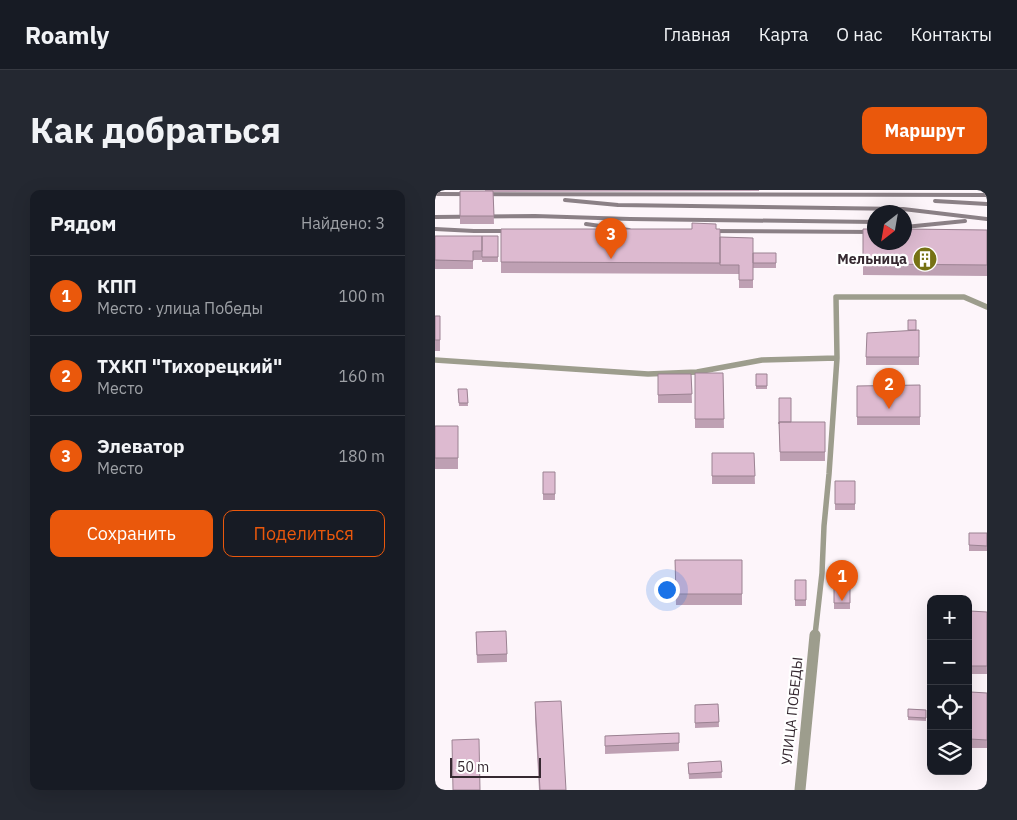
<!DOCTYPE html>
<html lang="ru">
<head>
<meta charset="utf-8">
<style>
	body { margin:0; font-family:"IBM Plex Sans",sans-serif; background:#242831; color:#f1f3f6 }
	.controls { position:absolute; right:15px; bottom:15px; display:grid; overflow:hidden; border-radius:10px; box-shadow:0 5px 20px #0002 }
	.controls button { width:45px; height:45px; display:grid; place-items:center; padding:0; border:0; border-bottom:1px solid #363941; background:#171b24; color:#f1f3f6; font:25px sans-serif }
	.compass { position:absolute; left:432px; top:15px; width:45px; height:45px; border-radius:50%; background:#171b24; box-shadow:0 5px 20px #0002; rotate:211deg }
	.scale { position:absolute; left:15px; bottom:12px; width:91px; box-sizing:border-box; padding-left:5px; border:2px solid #362931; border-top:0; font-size:14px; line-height:18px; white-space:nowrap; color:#362931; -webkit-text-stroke:4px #fff; paint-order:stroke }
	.you { position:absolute; left:231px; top:399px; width:18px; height:18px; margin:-12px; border:4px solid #fff; border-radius:50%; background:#1a73e8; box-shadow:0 0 0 8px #1a73e833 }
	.badge { display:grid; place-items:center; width:32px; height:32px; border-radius:50%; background:#ea580c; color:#fff; font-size:16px; font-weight:700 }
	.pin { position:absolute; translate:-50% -41px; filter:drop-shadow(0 1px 2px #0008) }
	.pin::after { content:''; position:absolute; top:26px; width:18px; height:15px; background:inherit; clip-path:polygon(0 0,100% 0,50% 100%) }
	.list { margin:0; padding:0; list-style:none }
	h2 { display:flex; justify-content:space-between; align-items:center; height:65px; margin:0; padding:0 20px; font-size:21px }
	h2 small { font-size:16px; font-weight:400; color:#9ea1a6 }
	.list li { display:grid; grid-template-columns:32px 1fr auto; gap:15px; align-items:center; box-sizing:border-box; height:80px; padding:0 20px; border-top:1px solid #363941 }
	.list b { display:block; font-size:19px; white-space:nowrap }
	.list p { margin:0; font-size:16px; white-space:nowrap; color:#9ea1a6 }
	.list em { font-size:16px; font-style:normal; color:#9ea1a6 }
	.actions { display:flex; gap:10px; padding:15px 20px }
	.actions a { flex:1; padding:11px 0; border:1px solid #ea580c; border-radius:10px; text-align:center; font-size:18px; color:#ea580c }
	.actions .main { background:#ea580c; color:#fff }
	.icon { flex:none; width:28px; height:28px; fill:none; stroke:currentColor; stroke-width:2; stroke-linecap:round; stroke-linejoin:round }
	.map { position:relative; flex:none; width:552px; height:600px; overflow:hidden; border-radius:10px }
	header { display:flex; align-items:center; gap:30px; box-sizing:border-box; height:70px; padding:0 25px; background:#171b24; border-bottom:1px solid #363941 }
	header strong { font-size:24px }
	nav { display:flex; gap:28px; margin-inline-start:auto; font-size:18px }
	.intro { display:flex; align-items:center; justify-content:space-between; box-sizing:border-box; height:120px; padding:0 30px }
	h1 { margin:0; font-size:35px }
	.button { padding:12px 22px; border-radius:10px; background:#ea580c; color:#fff; font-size:18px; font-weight:700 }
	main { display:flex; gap:30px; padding:0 30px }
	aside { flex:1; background:#171b24; border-radius:10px; box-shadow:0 5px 20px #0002 }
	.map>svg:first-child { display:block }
</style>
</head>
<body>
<header>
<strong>Roamly</strong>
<nav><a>Главная</a><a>Карта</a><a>О нас</a><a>Контакты</a></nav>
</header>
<div class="intro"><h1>Как добраться</h1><a class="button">Маршрут</a></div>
<main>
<aside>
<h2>Рядом<small>Найдено: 3</small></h2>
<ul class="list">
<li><span class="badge">1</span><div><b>КПП</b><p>Место · улица Победы</p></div><em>100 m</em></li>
<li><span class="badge">2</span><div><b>ТХКП &quot;Тихорецкий&quot;</b><p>Место</p></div><em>160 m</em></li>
<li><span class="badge">3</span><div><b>Элеватор</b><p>Место</p></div><em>180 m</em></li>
</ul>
<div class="actions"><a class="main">Сохранить</a><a>Поделиться</a></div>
</aside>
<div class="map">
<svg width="552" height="600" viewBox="0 0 552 600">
	<rect width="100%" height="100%" fill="#fdf5fa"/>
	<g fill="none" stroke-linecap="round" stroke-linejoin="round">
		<path stroke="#9d9d8d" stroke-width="5.5" d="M 0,170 L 213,184 L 262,182 L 327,170 L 402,168
			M 380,445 L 387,383 L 389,336 L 394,284 L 402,168 L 401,107 L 529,107 L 552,117"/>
		<path stroke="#9d9d8d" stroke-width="11" d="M 365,600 L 380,445"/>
		<path stroke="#8b8086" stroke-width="4" d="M 0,4 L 552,5
			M 130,10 L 183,15 L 468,19 L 552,29
			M 500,11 L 552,14
			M 0,27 L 100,26 L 195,29 L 440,32
			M 151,34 L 194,40
			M 470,37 L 530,31
			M 0,39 L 39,41 L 80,41
			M 272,41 L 440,42"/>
	</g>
	<path fill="#bea0b3" d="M 50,0 L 324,0 L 324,1 L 58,2 L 59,34 L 25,34 L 25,1 L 50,1 Z
		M 66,39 L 281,39 L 285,47 L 318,48 L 318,98 L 304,98 L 304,84 L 66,83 Z
		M 428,39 L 552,40 L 552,86 L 428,85 Z
		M 0,46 L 63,46 L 63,72 L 47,72 L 47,70 L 38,70 L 38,79 L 0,79 Z
		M 318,63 L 341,63 L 341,78 L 318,78 Z
		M 0,126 L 5,126 L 5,161 L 0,161 Z
		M 481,140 L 484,140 L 484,175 L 431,175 L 431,167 Z
		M 260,183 L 288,183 L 289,238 L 260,238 Z
		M 223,184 L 256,184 L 257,213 L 223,213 Z
		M 321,184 L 332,184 L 332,199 L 321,199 Z
		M 485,195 L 485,235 L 422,235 L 422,196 Z
		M 23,199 L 32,199 L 33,216 L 24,216 Z
		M 344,208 L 356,232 L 390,232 L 390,271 L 345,271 Z
		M 0,236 L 23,236 L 23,279 L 0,279 Z
		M 277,263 L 319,263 L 320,294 L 277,294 Z
		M 108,282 L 120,282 L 120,310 L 108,310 Z
		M 400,291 L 420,291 L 420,320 L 400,320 Z
		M 534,343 L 552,343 L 552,361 L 534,361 Z
		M 240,370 L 307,370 L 307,415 L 241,415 Z
		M 360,390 L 371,390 L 371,416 L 360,416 Z
		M 399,398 L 415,398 L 415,419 L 399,419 Z
		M 535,421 L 552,422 L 552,484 L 535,484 Z
		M 41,442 L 72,464 L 72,472 L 42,473 Z
		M 536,502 L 552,503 L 552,558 L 535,558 Z
		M 100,512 L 131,600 L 104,600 L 100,528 Z
		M 283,514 L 284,537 L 260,538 L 260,515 Z
		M 473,519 L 491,520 L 491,531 L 473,530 Z
		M 244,543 L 244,561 L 170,564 L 170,546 Z
		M 286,571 L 287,588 L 254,589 L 253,573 Z"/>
	<path fill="#ddbad0" stroke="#9b8292" d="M 25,1 L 58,1 L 59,26 L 25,26 Z
		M 257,33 L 281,34 L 281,39 L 285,39 L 285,73 L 66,72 L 66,39 L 257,39 Z
		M 428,39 L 440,39 L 440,52 L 470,52 L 470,39 L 552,40 L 552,75 L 428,74 Z
		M 0,46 L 47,46 L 47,61 L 38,61 L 38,71 L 0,70 Z
		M 47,46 L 63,46 L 63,67 L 47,67 Z
		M 285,47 L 318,48 L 318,90 L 304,90 L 304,75 L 285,75 Z
		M 318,63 L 341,63 L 341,73 L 318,73 Z
		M 0,126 L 5,126 L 5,150 L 0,150 Z
		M 473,130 L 481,130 L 481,140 L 473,140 Z
		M 484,140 L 484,167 L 431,167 L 432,143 Z
		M 260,183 L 288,183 L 289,229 L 260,229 Z
		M 223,184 L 256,184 L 257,204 L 223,205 Z
		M 321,184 L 332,184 L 332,196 L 321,196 Z
		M 485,195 L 485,227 L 422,227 L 422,196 Z
		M 23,199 L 32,199 L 33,213 L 24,213 Z
		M 344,208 L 356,208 L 356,232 L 344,232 L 344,234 Z
		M 344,232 L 390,232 L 390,262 L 345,262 Z
		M 0,236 L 23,236 L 23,268 L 0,268 Z
		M 277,263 L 319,263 L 320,286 L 277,286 Z
		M 108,282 L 120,282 L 120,304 L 108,304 Z
		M 400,291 L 420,291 L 420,314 L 400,314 Z
		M 534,343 L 552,343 L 552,356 L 534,355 Z
		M 240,370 L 307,370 L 307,404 L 241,404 Z
		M 360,390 L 371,390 L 371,410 L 360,410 Z
		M 399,398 L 415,398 L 415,413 L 399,413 Z
		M 535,421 L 552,422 L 552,476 L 535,476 Z
		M 71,441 L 72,464 L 42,465 L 41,442 Z
		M 536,502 L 552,503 L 552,550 L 535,549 Z
		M 126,511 L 131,600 L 105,600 L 100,512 Z
		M 283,514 L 284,532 L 260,533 L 260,515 Z
		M 473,519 L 491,520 L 491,528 L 473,527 Z
		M 244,543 L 244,553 L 170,556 L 170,546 Z
		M 44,549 L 45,600 L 18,600 L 17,550 Z
		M 286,571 L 287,582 L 254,584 L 253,573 Z"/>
	<defs>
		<symbol id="building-disc" viewBox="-11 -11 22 22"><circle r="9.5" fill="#767214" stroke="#fff"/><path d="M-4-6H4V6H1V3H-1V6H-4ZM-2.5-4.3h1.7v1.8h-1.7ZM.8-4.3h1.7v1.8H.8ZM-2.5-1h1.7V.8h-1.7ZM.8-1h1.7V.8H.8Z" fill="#fff"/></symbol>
	</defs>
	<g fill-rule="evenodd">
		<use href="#building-disc" x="476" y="55" width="28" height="28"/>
	</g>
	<g text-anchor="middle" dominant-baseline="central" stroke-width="4.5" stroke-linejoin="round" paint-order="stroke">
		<g font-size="14" font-weight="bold" fill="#362931" stroke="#fff" text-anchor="end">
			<text x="472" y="69">Мельница</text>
		</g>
		<g font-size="14" fill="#362931" stroke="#fff">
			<text transform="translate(357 521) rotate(-84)">УЛИЦА ПОБЕДЫ</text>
		</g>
	</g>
</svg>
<div class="controls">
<button>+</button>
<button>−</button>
<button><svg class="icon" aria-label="locate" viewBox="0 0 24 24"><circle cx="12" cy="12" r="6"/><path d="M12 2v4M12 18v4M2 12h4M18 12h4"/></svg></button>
<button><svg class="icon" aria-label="layers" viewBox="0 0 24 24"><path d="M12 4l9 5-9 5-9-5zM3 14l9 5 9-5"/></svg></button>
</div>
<svg class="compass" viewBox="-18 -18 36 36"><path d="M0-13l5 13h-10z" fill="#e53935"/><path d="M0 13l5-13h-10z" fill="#9ea1a6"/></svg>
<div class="scale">50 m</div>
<div class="you"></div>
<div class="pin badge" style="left:407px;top:411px">1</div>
<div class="pin badge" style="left:454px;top:219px">2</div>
<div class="pin badge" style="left:176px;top:69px">3</div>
</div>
</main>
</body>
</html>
